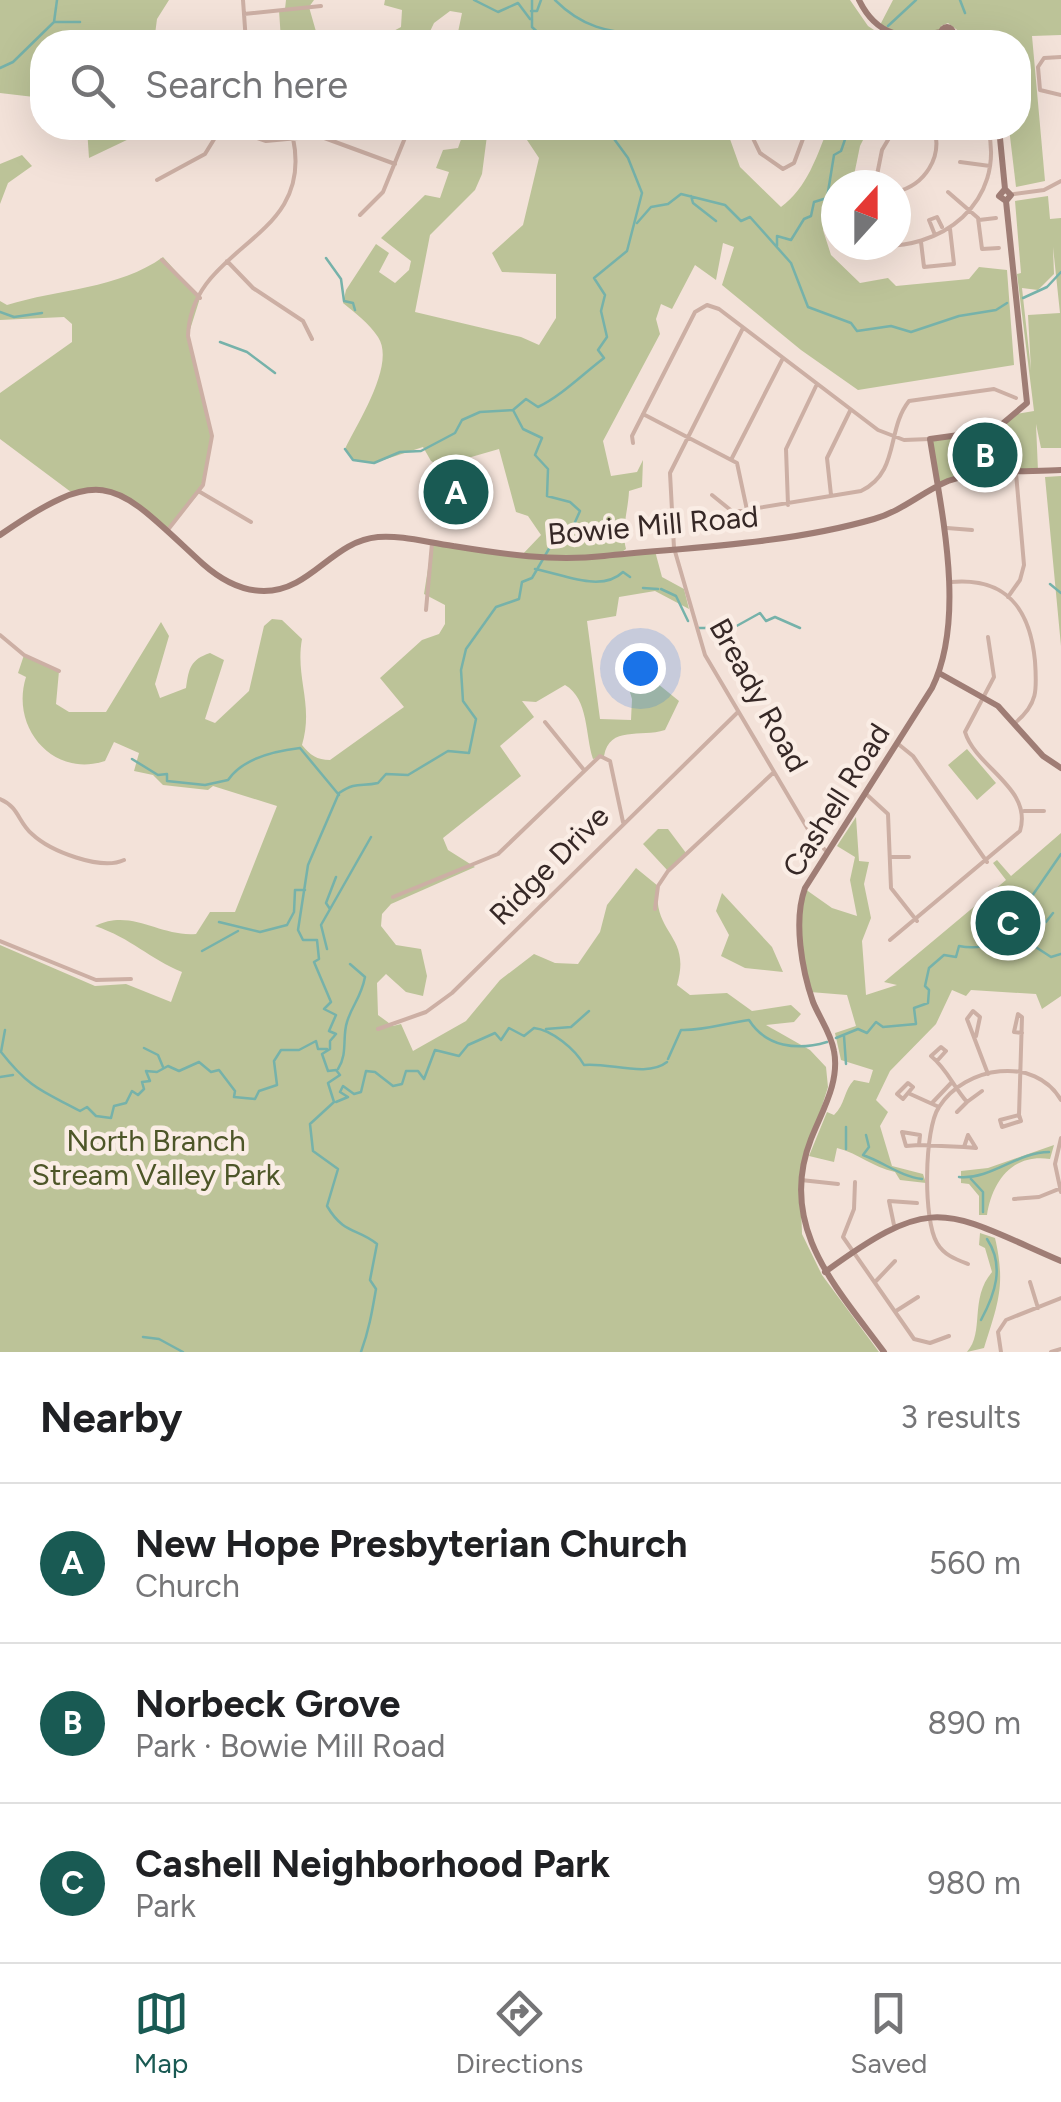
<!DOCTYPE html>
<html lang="en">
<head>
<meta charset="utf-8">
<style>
	body { margin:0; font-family:Figtree,sans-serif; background:#f2f2f2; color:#202124 }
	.compass { position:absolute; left:821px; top:170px; width:90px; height:90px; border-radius:50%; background:#fff; box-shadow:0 10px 40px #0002; rotate:21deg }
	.you { position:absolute; left:640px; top:668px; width:35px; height:35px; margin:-25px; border:8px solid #fff; border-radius:50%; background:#1a73e8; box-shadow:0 0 0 15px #1a73e833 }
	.badge { display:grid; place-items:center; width:65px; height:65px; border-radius:50%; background:#195a53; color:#fff; font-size:32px; font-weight:700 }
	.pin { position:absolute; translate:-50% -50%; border:5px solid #fff; box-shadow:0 2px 10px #0006 }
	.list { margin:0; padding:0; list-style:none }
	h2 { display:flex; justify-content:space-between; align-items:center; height:130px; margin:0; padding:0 40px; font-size:42px }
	h2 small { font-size:32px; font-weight:400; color:#757577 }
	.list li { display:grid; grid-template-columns:65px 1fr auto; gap:30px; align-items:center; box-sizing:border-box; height:160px; padding:0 40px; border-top:2px solid #e0e0e0 }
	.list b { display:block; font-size:38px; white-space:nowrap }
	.list p { margin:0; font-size:32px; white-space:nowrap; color:#757577 }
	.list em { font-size:32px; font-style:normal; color:#757577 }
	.icon { flex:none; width:55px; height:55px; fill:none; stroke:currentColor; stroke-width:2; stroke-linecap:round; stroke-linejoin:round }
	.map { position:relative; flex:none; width:1061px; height:1352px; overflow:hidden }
	.search { position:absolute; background:#fff; box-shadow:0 10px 40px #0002; left:30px; right:30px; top:30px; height:110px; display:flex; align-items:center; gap:25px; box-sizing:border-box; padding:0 35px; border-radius:40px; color:#757577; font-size:38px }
	.sheet { height:610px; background:#fff }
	nav { display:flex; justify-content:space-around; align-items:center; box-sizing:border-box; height:140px; border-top:2px solid #e0e0e0; background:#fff; font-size:28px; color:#757577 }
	nav a { display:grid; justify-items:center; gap:5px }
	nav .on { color:#195a53 }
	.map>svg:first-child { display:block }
</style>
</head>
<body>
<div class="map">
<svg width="1061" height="1352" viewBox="0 0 1061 1352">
	<rect width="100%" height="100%" fill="#f3e2d9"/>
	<path fill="#bcc398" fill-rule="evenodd" d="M 0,0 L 169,0 L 157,19 L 154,42 L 42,42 L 42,73 L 34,97 L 0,93 Z
		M 286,0 L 314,0 L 309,7 L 317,35 L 315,42 L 281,40 L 279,10 L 285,9 Z
		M 385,0 L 850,0 L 868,26 L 892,42 L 456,42 L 462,13 L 450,11 L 434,23 L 425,42 L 386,42 L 388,34 L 401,27 L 402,10 L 384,5 Z
		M 893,0 L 1061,0 L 1061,35 L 1032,36 L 1045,181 L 1016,187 L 1009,128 L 1018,128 L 1018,42 L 1000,42 L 999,35 L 973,42 L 948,23 L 941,26 L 941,32 L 913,38 L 879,27 Z
		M 87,128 L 152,128 L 89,158 Z
		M 465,128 L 488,128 L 482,174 L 475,190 L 430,235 L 415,312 L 521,337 L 539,345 L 556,318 L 556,274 L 502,272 L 492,253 L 523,225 L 539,158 L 519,128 L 726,128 L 740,167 L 781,207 C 807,188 817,156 828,128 L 869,128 L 860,146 L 852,185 L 836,185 L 836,213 L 823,230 L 831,255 L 860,283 L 888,278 L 896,286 L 969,279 L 979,267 L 1007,270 L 1014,365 L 858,390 L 801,350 L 722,285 L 734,247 L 723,243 L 716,280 L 695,265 L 672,309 L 661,304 L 656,319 L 660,334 L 603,441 L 611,476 L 637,472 L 643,460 L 642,487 L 629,491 C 628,512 621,529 626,549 L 619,554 L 655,551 L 662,577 L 684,589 L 689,609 L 655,591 L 619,597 L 616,616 L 587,621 L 600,719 L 631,720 L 632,699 L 622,666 L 631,662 L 679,701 L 665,730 C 640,738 610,725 604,756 L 593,759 C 585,735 589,699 565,685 L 536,702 L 522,701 L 534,717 L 500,746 L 521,776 L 443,838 L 448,850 L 475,867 L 391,904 L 382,914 L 381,926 L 396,945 L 421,949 L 427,976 L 423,996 L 406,992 L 386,974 L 377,983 L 378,1015 L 393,1026 L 401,1024 L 413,1051 L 466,1021 L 500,980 L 534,954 L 555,963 L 578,964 L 600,932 L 607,905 L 636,868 L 658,886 C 652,935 692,934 677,985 L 690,995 L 727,993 L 752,1011 L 791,1005 L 801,1014 L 794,1022 L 766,1025 L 810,1050 L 826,1067 L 828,1087 L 800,1176 L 802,1234 L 822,1275 L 879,1352 L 0,1352 L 0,945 L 95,986 L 126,984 L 171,1002 L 182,972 C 150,959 131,938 95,926 C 132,908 159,937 196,934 L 210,912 L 235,912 L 277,806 L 213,786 L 208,790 L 163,785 L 153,775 L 134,771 L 139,753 L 114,742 L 105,761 C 53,778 10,728 26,677 L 18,673 L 24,655 L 59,671 L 56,704 L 69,712 L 106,712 L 161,622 L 169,636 L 155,684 L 160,698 L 186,688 C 189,668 190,660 210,653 L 224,660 L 205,719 L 215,723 L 249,691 L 264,626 L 272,619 L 282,620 L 302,639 C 295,678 314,704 302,745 C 310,755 317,760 330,760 L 404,707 L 380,678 L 422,640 L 439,634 L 445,624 L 445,605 L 424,594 L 432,543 L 521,556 L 541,535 L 528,516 L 516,512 L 499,449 L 440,466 L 431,461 L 423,447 L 374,463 L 353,460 L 345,449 C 358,422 396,364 378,337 C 369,323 355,313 343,303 L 346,290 L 376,244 L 389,253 L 379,272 L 395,283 L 409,270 L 411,261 L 381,238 L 425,195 L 440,198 L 449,172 L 436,168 L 443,150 L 458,148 Z
		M 22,155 L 32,166 L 8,183 L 0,204 L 0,164 Z
		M 1048,196 L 1050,219 L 1061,218 L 1061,448 L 1041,448 L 1036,424 L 1038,471 L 965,477 L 938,486 L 930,439 L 989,432 L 1016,414 L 1034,411 L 1017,274 L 1021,273 L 1015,201 ZM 1053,247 L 1060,313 L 1028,315 L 1031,370 L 1022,288 L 1038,290 L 1054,274 Z
		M 163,257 L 200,298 L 188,336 L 212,436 L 200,492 L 167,531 C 138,506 112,482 71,492 L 0,439 L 0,393 L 72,342 L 72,324 L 64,317 L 0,320 L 0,301 L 7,305 C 58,289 119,289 163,257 Z
		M 1061,476 L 1061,646 L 1045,477 Z
		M 967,749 L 996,783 L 977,800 L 948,765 Z
		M 856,817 L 859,861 L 869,862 L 864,884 L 871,918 L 862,941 L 866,995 L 897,985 L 884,982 L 1006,880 L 993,863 L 997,860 L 1011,876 L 1061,833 L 1061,996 L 1042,1009 L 1036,994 L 971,990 L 966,996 L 952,990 L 936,1024 L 890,1071 L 876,1100 L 888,1112 L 880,1126 L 892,1166 L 923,1174 L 926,1183 L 900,1180 L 895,1172 C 872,1167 860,1154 837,1148 L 834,1162 L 809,1156 L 827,1112 L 834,1115 C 845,1105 844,1090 854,1080 L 869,1083 L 873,1070 L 841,1060 L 835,1033 L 856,1026 L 847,995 L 810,992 L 799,928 L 805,889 L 832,908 L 857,916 L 850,880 L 855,857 L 837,846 Z
		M 658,829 L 668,829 L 686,853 L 668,871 L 643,844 Z
		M 722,893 L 772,947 L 783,972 L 745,968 L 721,956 L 729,935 L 716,911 Z
		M 1054,1145 L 1050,1159 C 1012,1153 992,1182 987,1215 L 979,1215 L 979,1196 L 969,1184 L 961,1183 L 961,1171 L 988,1168 Z
		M 980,1233 L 995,1238 C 1006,1285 998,1303 984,1348 L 967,1352 C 985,1332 969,1299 992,1272 L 985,1248 L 979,1245 Z"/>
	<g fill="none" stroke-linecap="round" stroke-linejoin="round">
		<path stroke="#76b2aa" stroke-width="2.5" d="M 474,0 L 498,12 L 518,3 L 530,19
			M 532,0 L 532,27 L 548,42
			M 555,0 C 597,42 632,28 682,42
			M 960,0 L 965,13
			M 531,11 L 537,11 L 541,0
			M 54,22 L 80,22
			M 888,26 L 916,0
			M 871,42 L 876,36
			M 0,68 L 13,62 L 54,22 L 57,0
			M 691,196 L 693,203 L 716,221
			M 637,223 L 651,207 L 668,204 L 681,194 L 725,205 L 741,221 L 750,217 L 791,263 L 808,307 L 851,323 L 857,331 L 891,326 L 911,332 L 959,316 L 996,310 L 1007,303
			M 777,246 L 777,236 L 791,240 L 804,219 L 811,216 L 814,202 L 827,198 L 834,155 L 841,151 L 849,128
			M 326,258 L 341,279 L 344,301 L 353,303 L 355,310
			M 1023,298 L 1047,287 L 1061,272
			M 0,312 L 14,317 L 42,313
			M 220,342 L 247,352 L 275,373
			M 345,449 L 353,460 L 374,463 L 400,452 L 421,451 L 455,433 L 462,420 L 480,412 L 513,410
			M 535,569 C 563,574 601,593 623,572 L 630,577
			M 1050,584 L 1061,593
			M 643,588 L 658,589
			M 661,589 L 676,596 L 688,621
			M 698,628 L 733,628 L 760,613 L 766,621 L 775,617 L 800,628
			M 132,759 L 158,775 L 167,774 L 167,781 L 205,785 L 228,780 C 243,758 274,751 300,748 L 339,795
			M 330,909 L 326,903 L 336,877
			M 219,922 L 260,932 L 287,925 L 294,912 L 295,890 L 305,890
			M 1020,928 L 1046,922 L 1053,913
			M 1013,939 L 1020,945 L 1031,944 L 1051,957 L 1061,954
			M 327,949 L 321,925 L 371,837
			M 202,951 L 238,931
			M 546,1029 L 571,1027 L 589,1011
			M 5,1030 L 1,1052 C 31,1090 43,1091 80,1111 L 87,1107 L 96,1116 L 111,1118 L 114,1106 L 126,1103 L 132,1091 L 138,1095 L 144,1089 L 142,1082 L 150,1081 L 146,1071 L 157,1072 L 168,1066 L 179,1071 L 199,1062 L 211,1072 L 219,1070 L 235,1091 L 234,1097 L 255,1099 L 259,1091 L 277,1085 L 274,1061 L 281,1050 L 299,1050 L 316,1041 L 318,1049 L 327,1049
			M 844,1036 L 846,1064
			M 836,1038 L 858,1029 L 867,1033 L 876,1022 L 883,1027 L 916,1024 L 914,1008 L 928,1003 L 929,990 L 925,986 L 929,968 L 944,955 L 956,957 L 959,946 C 982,951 1008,941 1021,927 L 1021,912 L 1061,854
			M 144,1048 L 158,1055 L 163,1067
			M 668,1059 L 681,1030 C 703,1031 726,1023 749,1020 C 766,1047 797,1051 827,1042
			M 338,1069 C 348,1054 342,1037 347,1022 C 352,1005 361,998 365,977 L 350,964
			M 0,1077 L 13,1075
			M 336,1102 L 348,1097 L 340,1092 L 343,1086 L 354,1094 L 361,1092 L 366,1071 L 375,1072 L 393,1086 L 402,1084 L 406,1071 L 418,1071 L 424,1079 L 435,1050 L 459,1056 L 468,1045 L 495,1033 L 501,1040 L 509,1028 L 524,1036 L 534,1028 C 552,1030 575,1049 584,1065 C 608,1062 647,1078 667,1062
			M 846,1127 L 846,1149
			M 866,1135 L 869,1147 L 863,1155 C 883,1162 902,1177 922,1179
			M 959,1177 C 991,1180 1017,1152 1049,1152
			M 971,1179 L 983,1192 L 983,1212
			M 981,1320 C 995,1294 1005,1266 987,1239
			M 143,1337 L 159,1339 L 183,1352
			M 361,1352 C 369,1330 372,1312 376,1289 L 370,1280 L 377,1244 C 358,1228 344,1235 327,1206 L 338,1169 L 313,1151 L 310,1124 L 334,1102 L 328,1083 L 340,1075 L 336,1070 L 328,1071 L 322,1054 L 330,1049 L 330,1041 L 336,1034 L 329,1031 L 336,1015 L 324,1009 L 331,1002 L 314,962 L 319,959 L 317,940 L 303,940 L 298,930 L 308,865 L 339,793 C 357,781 361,787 378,783 L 386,774 L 408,775 L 448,751 L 469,753 L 476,719 L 463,701 L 461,670 L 466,649 L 496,607 L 519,599 L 522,582 L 532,578 L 557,535 L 567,540 L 580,511 L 570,502 L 547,496 L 548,469 L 535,455 L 542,438 L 523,429 L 513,410 L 526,399 L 538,407 C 561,396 583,374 604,358 L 598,350 L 607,337 L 601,311 L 605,295 L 594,278 L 627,251 L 642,193 L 628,158 L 609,132 L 590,128"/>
		<path stroke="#ccafa4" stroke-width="4" d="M 243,0 L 246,42
			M 244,14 L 321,6
			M 946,42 L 947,39
			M 1061,57 L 1044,58 L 1038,67 L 1040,90 L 1061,95
			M 228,128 L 266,141 L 319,136 L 395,164
			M 748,128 L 760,153 L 783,169 L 794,163 L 807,128
			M 972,128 L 972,134 L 989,133
			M 960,162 L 990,166
			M 157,180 L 205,154 L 221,128
			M 875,185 L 882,150 L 895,128
			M 896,192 C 925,185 943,157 934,128
			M 948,192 L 978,218 L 982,249 L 999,248
			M 1014,194 L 1044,190 L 1061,181
			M 360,215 L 383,192 L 409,128
			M 979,220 L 996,218
			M 896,228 L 904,227
			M 935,235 L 929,220 L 937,217 L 942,227
			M 921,242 L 924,267 L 954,264 L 950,229
			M 841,245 L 857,245
			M 871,245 C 941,253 1006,202 988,128
			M 162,260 L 200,298
			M 227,261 L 253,288 L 303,321 L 312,339
			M 743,328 L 670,473 L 674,548 L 705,655 L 812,836 L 827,852
			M 643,414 L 737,463 L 747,510
			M 633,443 L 632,436 L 695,312 L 707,305 L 719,309 L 878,430 L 904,440 L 930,439
			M 732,458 L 782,360
			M 200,492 L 251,522
			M 712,495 L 733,512 L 861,491 C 900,472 886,430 909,401 L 994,389 L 1016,398
			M 831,495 L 827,458 L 850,411
			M 788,505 L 786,449 L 817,384
			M 947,528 L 972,530
			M 167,531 L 203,485 L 212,436 L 188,336 C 191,243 315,243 293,138
			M 951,582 C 1007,577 1030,609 1035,661 C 1037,690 1038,704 1015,723
			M 1008,597 L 1020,580 L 1024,565 L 1016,473
			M 426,610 L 432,543
			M 0,635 L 24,655 L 59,671
			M 545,722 L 584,770
			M 897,743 L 913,756 L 987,862
			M 865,793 L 888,814 L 891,888 L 917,921
			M 0,799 C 19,807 18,822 32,834 C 50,851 101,871 124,860
			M 1024,811 L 1044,811
			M 890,857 L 909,857
			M 393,897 L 498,854 L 600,756 L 610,761 L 623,822
			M 655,909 L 658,886 L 668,871 L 773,773
			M 890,940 L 1020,831 C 1033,788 976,768 965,732 L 994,677 L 988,637
			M 0,941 L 96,980 L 131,979
			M 378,1029 L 426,1012 L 452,993 L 738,712
			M 976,1036 L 980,1017 L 973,1011 L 967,1019 L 988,1074
			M 937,1061 L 946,1051 L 941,1047 L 931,1056 C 947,1069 953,1086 967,1102 L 982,1091
			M 908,1093 L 903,1099 L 897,1094 L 908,1083 L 913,1087 L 908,1093 L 939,1107
			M 932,1103 L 952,1082
			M 957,1112 L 967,1102
			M 1019,1115 L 1021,1121 L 1002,1127 L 1000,1120 L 1019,1115 L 1022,1017 L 1018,1014 L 1014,1032 L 1022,1033
			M 902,1132 L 920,1135 L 919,1145 L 906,1146 Z
			M 968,1135 L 976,1148 L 964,1147 Z
			M 1061,1138 L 1055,1164 L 1061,1192
			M 919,1145 L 964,1147
			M 801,1180 L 838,1184
			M 855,1182 L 854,1209 L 843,1237 L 914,1339 L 930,1343 L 949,1336
			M 1014,1199 L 1039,1197 L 1061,1188
			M 894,1225 L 889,1201 L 917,1203
			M 968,1264 C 955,1259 944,1255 937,1243 C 923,1220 924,1129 939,1107 C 965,1066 1035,1055 1061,1100
			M 876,1281 L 895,1261
			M 1030,1282 L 1038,1308
			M 896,1311 L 918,1297
			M 1001,1352 L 998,1332 L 1006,1320 L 1061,1298
			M 1051,1352 L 1061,1349"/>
		<path stroke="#9f7d75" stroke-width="6" d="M 859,0 C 877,37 904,40 941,32
			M941 33a6 6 0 1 1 12 0a6 6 0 1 1-12 0Z
			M 954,34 L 973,42
			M 999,128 L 1005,189
			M 0,535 C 107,461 115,483 203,564 C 220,579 240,591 264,591 C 311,591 332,541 378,537 C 402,535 429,543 453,546 C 503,554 552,562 604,556 C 693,547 787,544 874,519 C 902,511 922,492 948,481 C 982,469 1025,472 1061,470
			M 939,673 L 998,706 L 1043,756 L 1061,768
			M 825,1272 C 935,1192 943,1210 1061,1261
			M 884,1352 C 836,1287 777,1226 811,1139 C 822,1111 840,1082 834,1051 C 831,1033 820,1019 813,1002 C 802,970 793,921 805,888 L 932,688 C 966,619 942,514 930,439 L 995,430 L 1027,403 L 1006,201 L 999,196 L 1005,189 L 1011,195 L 1006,201"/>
	</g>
	<g text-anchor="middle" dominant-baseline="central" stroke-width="9" stroke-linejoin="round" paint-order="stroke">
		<g font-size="30" fill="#362826" stroke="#faede5">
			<text transform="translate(653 525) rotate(-5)">Bowie Mill Road</text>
			<text transform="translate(759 695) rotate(61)">Bready Road</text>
			<text transform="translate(836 800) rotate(-58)">Cashell Road</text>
			<text transform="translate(549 865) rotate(-45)">Ridge Drive</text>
		</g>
		<g font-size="30" fill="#4d5628" stroke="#faede5">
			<text x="156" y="1140">North Branch<tspan x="156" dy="34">Stream Valley Park</tspan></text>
		</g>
	</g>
</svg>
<svg class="compass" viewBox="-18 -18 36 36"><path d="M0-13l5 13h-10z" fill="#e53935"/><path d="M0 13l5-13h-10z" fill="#757577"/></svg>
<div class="you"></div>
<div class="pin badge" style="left:456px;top:492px">A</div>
<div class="pin badge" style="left:985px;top:455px">B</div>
<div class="pin badge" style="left:1008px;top:923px">C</div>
<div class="search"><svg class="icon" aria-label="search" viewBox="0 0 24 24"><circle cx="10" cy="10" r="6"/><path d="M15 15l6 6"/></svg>Search here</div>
</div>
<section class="sheet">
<h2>Nearby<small>3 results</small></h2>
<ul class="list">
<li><span class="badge">A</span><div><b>New Hope Presbyterian Church</b><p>Church</p></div><em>560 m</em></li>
<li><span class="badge">B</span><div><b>Norbeck Grove</b><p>Park · Bowie Mill Road</p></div><em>890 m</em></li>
<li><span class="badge">C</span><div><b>Cashell Neighborhood Park</b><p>Park</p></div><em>980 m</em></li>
</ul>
</section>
<nav>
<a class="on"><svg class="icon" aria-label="map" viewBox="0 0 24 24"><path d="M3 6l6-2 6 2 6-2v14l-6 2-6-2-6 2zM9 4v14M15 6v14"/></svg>Map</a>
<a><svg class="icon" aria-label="directions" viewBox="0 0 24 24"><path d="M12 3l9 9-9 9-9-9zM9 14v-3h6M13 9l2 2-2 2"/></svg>Directions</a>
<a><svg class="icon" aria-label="saved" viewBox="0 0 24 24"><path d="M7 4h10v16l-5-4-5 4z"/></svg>Saved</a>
</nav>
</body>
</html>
